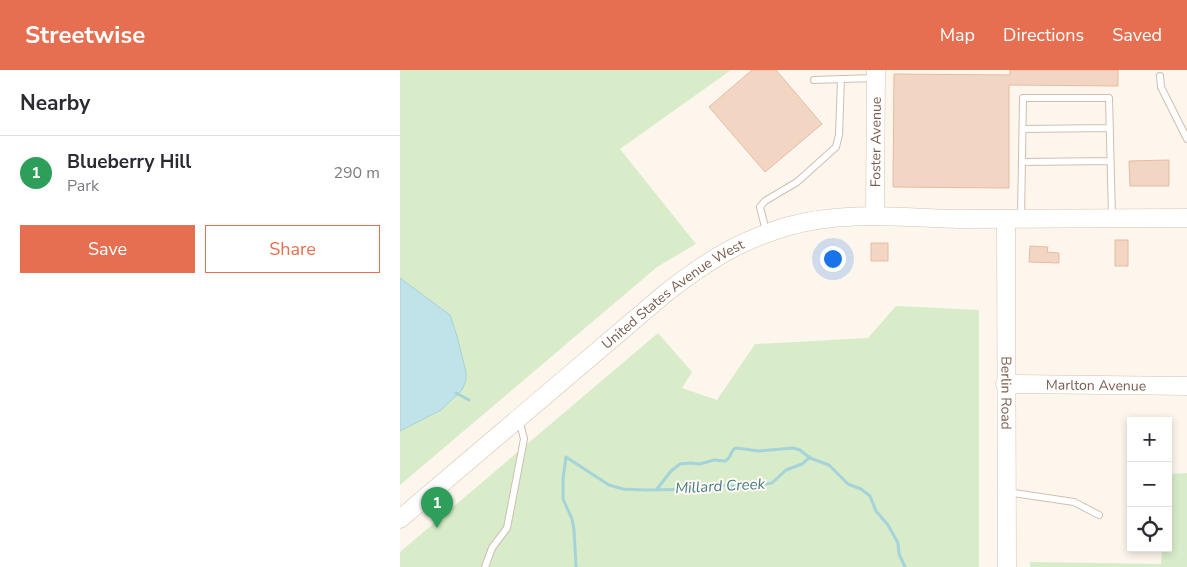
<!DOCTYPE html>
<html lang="en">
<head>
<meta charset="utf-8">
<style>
	body { margin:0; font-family:"Nunito Sans",sans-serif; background:#f2f2f3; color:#2b2b33 }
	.controls { position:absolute; right:15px; bottom:15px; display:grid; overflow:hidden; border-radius:0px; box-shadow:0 2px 8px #0003 }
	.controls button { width:45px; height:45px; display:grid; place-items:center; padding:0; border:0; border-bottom:1px solid #e1e1e2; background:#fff; color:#2b2b33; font:25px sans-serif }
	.you { position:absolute; left:432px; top:188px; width:18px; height:18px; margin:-12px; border:4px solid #fff; border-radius:50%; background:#1a73e8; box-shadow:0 0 0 8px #1a73e833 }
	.badge { display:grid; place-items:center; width:32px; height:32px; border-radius:50%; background:#e76f51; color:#fff; font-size:16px; font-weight:700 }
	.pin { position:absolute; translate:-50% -41px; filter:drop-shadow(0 1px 2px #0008) }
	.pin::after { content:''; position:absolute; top:26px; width:18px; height:15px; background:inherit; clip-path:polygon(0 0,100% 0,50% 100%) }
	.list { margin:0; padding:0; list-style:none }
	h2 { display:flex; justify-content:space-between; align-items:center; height:65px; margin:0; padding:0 20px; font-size:21px }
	h2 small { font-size:16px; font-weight:400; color:#7c7c81 }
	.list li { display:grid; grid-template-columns:32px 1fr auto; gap:15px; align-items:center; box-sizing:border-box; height:75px; padding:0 20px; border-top:1px solid #e1e1e2 }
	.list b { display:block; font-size:19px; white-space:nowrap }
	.list p { margin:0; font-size:16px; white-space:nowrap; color:#7c7c81 }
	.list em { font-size:16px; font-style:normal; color:#7c7c81 }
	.actions { display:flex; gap:10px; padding:15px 20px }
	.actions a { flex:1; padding:11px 0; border:1px solid #e76f51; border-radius:0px; text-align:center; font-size:18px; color:#e76f51 }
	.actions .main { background:#e76f51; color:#fff }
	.icon { flex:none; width:28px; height:28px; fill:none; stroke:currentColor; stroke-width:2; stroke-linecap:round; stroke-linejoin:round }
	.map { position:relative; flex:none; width:787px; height:497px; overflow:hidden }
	header { display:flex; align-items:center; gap:30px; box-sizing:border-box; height:70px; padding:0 25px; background:#e76f51; color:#fff }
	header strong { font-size:24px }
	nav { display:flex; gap:28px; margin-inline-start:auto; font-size:18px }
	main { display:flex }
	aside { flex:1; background:#fff }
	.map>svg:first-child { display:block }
</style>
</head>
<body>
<header>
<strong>Streetwise</strong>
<nav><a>Map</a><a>Directions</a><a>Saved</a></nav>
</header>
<main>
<aside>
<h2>Nearby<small></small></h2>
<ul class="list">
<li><span class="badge" style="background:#2e9e5b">1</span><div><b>Blueberry Hill</b><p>Park</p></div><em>290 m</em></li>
</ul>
<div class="actions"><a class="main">Save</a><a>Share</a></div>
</aside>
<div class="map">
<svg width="787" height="497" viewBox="0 0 787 497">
	<rect width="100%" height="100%" fill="#fdf6ec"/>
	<path fill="#d8ecc9" d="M 0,0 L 331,0 L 220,79 L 296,174 L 257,197 L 0,415 Z
		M 496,236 L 579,240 L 579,497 L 0,497 L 0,482 L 258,263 L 292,302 L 282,318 L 317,330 L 355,274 L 468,268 Z
		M 787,403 L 787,497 L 630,497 L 630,492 L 761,494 L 762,478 L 768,478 L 768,404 Z"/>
	<path fill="#bfe3e8" stroke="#a5d3da" d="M 0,208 L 50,245 L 57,266 L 66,302 L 66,310 L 62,320 L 41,340 L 0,361 Z"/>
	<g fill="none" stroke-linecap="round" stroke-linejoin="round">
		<path stroke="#a5d3da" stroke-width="3" d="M 56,323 L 69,330
			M 257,419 L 271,401 L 280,394 L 291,393 L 300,394 L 314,390 L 325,391 C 332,388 330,380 336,378 L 359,381 L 393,378 L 400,380 L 410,388 L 429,395 L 448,414 L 461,419 L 470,426 L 476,441 L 488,455 L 498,473 L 499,484 L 505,497
			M 176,497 L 174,460 L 172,449 L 163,429 L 163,409 L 166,387 L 209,415 L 223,419 L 245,420 L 301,419 L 319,415 L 345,417 L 372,413 L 386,400 L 402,394 L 410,387"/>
	</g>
	<path fill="#f3d5c3" stroke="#e6bba3" d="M 352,0 L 376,0 L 422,54 L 365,102 L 309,37 Z
		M 610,0 L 718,0 L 718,16 L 609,15 L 609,118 L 493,117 L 494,4 L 610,5 Z
		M 769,90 L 769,116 L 730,116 L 729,91 Z
		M 715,170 L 728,170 L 728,196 L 715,196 Z
		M 471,173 L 488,173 L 488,191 L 471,191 Z
		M 630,176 L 648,177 L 647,182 L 659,183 L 659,193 L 629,192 Z"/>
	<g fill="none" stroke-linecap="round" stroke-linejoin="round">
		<defs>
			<path id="lane" d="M 760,6 L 761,17 L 787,69
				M 414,10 L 474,8
				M 623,59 L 710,58
				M 622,92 L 710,91
				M 621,148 L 623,28 L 709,28 L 712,147
				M 366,161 L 360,137 L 365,131 L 397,112 L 436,77 L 439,65 L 441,9
				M 607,422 L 674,432 L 699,445
				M 85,497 L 92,478 L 107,458 L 124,369 L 119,349"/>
			<g id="secondary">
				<path id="s1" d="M 475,146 L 476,0"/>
				<path id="s2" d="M 606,149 L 607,497"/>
				<path id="s3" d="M 605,314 L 787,316"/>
				<path id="s4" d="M 0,449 L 267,222 C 307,191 340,170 389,156 C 445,140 503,148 559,149 C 635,149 711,148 787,148"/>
			</g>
		</defs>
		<use href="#lane" stroke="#d1beb0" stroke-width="8"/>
		<use href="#secondary" stroke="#d6c0b0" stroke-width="19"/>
		<use href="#lane" stroke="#fff" stroke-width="6"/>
		<use href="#secondary" stroke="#fff" stroke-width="18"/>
	</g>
	<g text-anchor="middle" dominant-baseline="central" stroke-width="4" stroke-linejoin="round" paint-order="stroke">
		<g font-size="14" fill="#7a5c4d" stroke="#fffaf3">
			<text stroke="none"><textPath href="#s1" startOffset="74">Foster Avenue</textPath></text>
			<text stroke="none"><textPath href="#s4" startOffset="354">United States Avenue West</textPath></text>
			<text stroke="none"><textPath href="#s3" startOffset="91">Marlton Avenue</textPath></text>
			<text stroke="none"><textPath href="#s2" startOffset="174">Berlin Road</textPath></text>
		</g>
		<g font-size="15" font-style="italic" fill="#437c86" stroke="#fffaf3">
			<text transform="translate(320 416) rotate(-3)">Millard Creek</text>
		</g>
	</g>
</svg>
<div class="controls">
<button>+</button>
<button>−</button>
<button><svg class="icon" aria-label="locate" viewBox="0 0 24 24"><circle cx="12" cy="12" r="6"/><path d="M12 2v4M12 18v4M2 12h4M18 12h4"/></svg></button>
</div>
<div class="you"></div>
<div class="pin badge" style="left:37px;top:458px;background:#2e9e5b">1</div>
</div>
</main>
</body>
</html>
